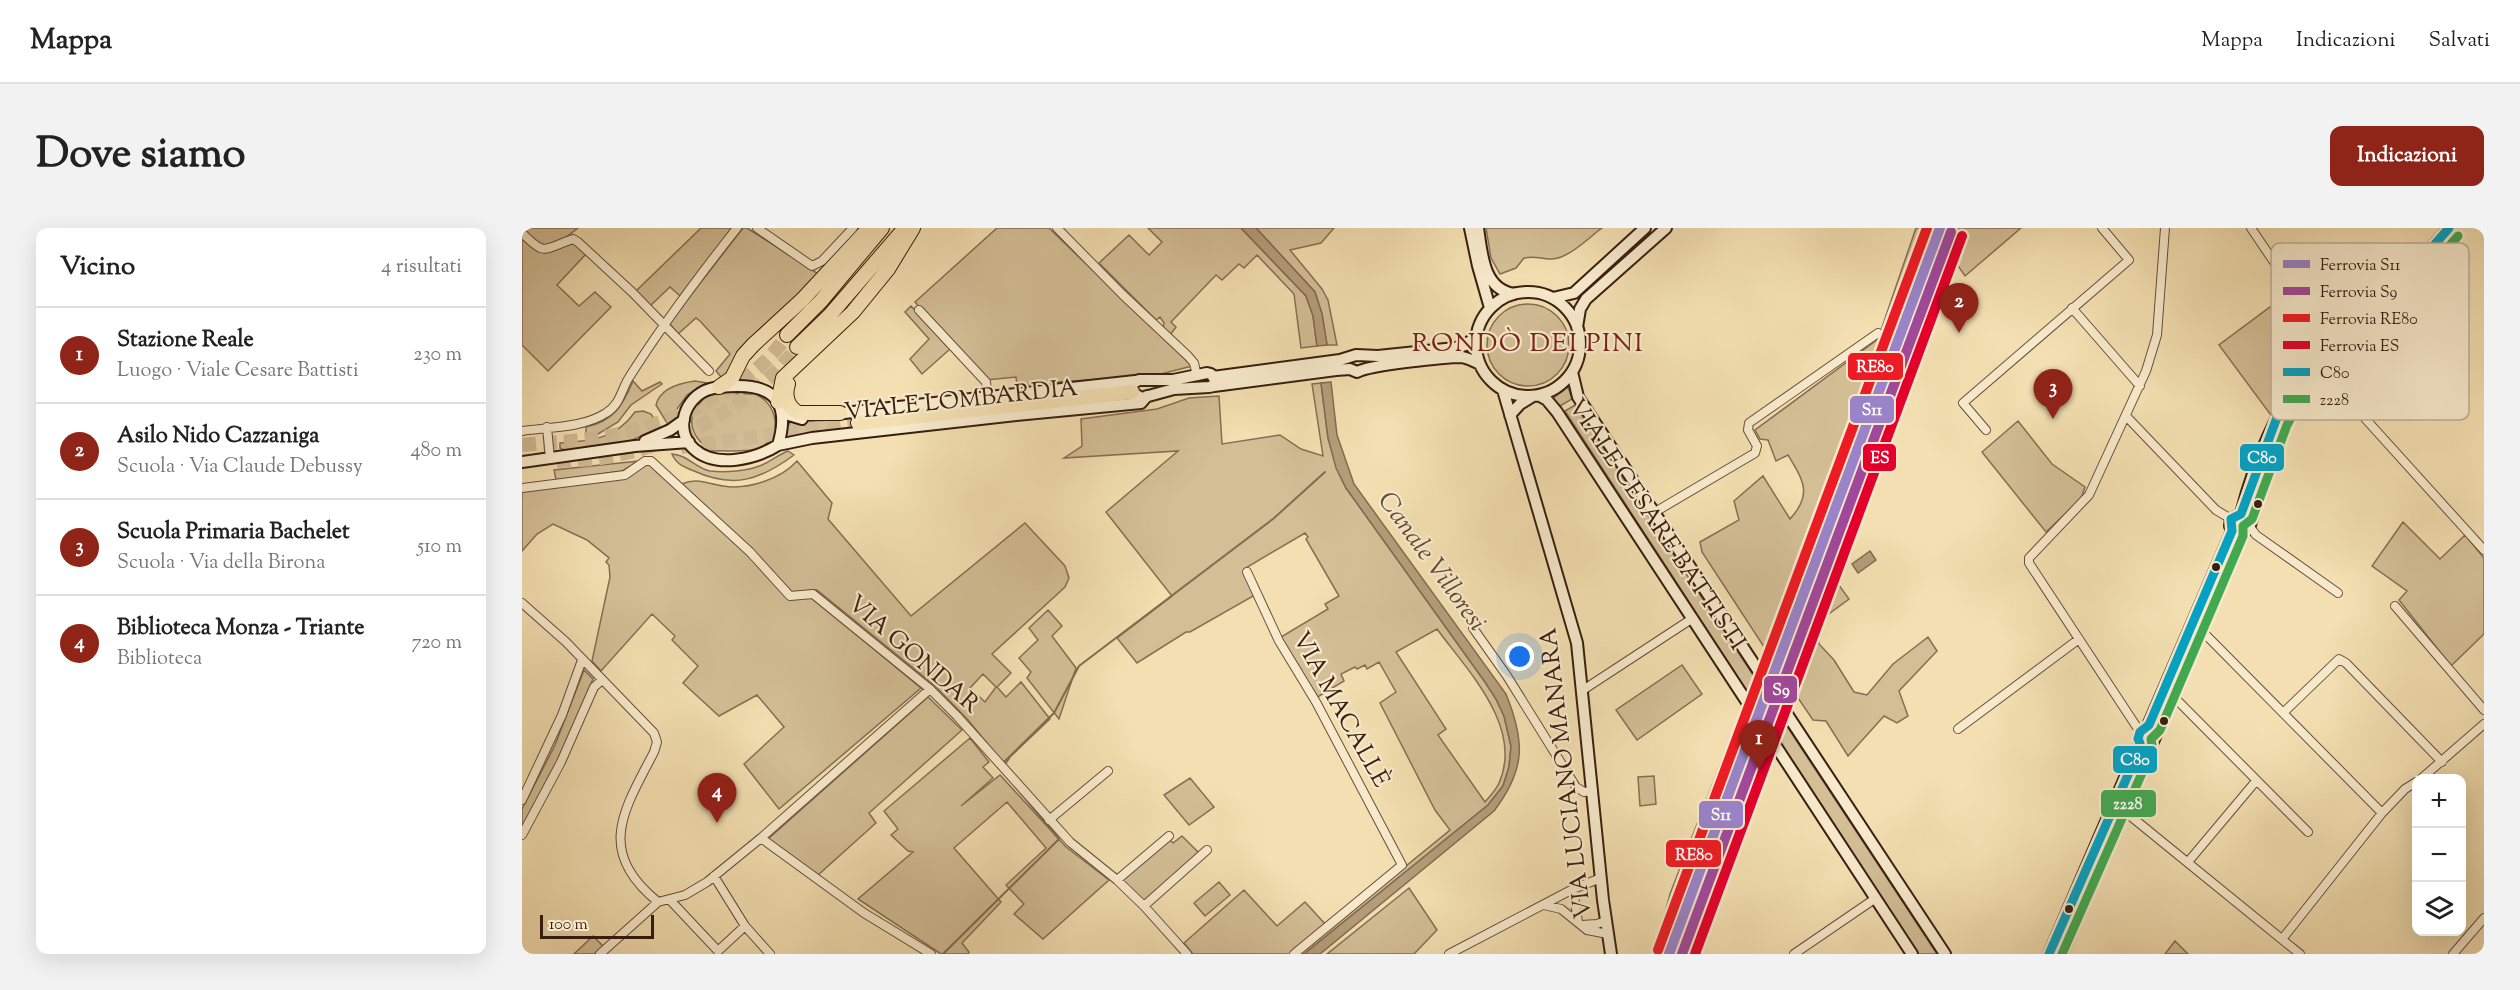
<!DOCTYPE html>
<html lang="it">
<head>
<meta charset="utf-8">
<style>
	body { margin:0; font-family:"Sorts Mill Goudy",serif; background:#f2f2f2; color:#222 }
	.controls { position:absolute; right:18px; bottom:18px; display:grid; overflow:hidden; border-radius:12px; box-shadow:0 6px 24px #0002 }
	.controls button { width:54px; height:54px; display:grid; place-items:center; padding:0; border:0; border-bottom:2px solid #e0e0e0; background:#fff; color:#222; font:30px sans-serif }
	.scale { position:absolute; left:18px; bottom:15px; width:114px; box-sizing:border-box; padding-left:6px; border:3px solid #391e10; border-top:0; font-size:16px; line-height:21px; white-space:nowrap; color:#391e10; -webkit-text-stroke:4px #f7eacc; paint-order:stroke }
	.you { position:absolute; left:998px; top:429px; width:21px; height:21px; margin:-15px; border:4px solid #fff; border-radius:50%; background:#1a73e8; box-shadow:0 0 0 9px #1a73e833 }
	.badge { display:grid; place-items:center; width:39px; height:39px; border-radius:50%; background:#8f2418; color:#fff; font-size:20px; font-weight:700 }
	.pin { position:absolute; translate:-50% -50px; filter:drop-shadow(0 2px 3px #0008) }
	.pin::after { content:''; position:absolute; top:32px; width:21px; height:18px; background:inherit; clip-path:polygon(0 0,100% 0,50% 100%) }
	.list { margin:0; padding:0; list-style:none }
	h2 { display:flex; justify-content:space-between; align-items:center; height:78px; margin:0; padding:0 24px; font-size:26px }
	h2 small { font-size:20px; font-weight:400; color:#767676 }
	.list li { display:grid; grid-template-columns:39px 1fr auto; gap:18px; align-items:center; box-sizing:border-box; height:96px; padding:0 24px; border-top:2px solid #e0e0e0 }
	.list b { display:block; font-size:22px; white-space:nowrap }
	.list p { margin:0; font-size:20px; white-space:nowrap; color:#767676 }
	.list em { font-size:20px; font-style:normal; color:#767676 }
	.icon { flex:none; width:33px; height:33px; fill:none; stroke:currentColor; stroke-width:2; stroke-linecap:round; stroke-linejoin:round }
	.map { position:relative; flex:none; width:1962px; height:726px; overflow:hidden; border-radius:12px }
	header { display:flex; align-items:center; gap:36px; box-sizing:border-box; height:84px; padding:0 30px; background:#fff; border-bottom:2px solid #e0e0e0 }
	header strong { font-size:28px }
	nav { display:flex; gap:33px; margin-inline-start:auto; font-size:21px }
	.intro { display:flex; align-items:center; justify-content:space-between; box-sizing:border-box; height:144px; padding:0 36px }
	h1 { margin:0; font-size:42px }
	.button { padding:15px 27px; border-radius:12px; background:#8f2418; color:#fff; font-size:21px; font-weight:700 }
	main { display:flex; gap:36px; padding:0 36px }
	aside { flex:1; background:#fff; border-radius:12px; box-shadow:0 6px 24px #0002 }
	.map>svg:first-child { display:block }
</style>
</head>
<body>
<header>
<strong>Mappa</strong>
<nav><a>Mappa</a><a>Indicazioni</a><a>Salvati</a></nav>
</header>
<div class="intro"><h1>Dove siamo</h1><a class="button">Indicazioni</a></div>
<main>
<aside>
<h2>Vicino<small>4 risultati</small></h2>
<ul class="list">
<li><span class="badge">1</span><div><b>Stazione Reale</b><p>Luogo · Viale Cesare Battisti</p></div><em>230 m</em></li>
<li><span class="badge">2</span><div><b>Asilo Nido Cazzaniga</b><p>Scuola · Via Claude Debussy</p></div><em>480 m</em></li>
<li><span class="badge">3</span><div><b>Scuola Primaria Bachelet</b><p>Scuola · Via della Birona</p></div><em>510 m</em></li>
<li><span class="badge">4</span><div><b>Biblioteca Monza - Triante</b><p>Biblioteca</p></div><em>720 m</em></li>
</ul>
</aside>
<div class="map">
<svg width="1962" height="726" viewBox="0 0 1962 726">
	<rect width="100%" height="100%" fill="#f3dfb1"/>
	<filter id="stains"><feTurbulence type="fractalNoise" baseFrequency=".00333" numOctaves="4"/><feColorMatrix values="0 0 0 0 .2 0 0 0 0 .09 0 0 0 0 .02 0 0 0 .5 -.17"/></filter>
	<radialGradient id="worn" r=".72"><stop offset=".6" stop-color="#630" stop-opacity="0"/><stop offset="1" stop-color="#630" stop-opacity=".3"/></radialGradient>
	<path fill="#d3be96" stroke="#866e53" stroke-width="1.5" fill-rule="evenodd" d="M 0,0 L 56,0 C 44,10 33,18 17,17 Z
		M 179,0 L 211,0 L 158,68 L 148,59 L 128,78 L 114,63 Z
		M 221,0 L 225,0 L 298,47 L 248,96 L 218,120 L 211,141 L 200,150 L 194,143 L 208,126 L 178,93 L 174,90 L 156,106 L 147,95 Z
		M 475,0 L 527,0 L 670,138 L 635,147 L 495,157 L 494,149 L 464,152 L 393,74 Z
		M 626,0 L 719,0 L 784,68 L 791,88 L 795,118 L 779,120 L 772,66 L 735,27 L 722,40 L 717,36 L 700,52 L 694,47 L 649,94 L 654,99 L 648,107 L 641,100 L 642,95 L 638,89 L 634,92 L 577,35 L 607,7 L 627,27 L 640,14 Z
		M 734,0 L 812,0 L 799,15 L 768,22 L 800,61 L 806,72 L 815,117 L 805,117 L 800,86 L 793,64 Z
		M 964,0 L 1080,0 C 1066,10 1045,33 1026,31 C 1016,30 1013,28 1002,30 L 994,40 L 978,46 L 969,30 Z
		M 1394,0 L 1407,0 L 1249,425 L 1244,422 L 1180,324 L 1178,314 L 1217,292 L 1212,273 L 1241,248 L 1268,291 C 1291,266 1281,252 1266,227 L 1254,233 L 1246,212 L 1238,211 L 1233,202 L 1356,111 Z
		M 1424,0 L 1499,0 L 1443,48 L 1428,26 L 1318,314 L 1310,326 L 1302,323 Z
		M 0,9 C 25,35 22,21 51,14 L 65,25 L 35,57 L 57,78 L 73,64 L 89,79 L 26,143 L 0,117 Z
		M 1768,64 L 1785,134 L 1751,190 L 1697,117 Z
		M965 117a41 41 0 1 1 82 0a41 41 0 1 1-82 0Z
		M 389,78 L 428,121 L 400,146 L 388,131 L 407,111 L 383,84 Z
		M 111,153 L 120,163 L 138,154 L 140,156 L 109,177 L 96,194 L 76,206 L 64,208 L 64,199 C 92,193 101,177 111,153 Z
		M 173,153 L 185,155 L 165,167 L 145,195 L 134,177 C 138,160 158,155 173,153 Z
		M 799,155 L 806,210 L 819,250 L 824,260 L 963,454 L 974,471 L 982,488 L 989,518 L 987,539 L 981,558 L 966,577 L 782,726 L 776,726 L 928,602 L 913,582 L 858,475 L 874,464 L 857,434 L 845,441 L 843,437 L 835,441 L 833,439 L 819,446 L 822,453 L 794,470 L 759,409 L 806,381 L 803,376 L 817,368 L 784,311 L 786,309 L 783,305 L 722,341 L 733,367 L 668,404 L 664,404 L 615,435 L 595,410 L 650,368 L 584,284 L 656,223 L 542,230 L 560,218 L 559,191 L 635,181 L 667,170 L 697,168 L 700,216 L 758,207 L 779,221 L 801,228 L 790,156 ZM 915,401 C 945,442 1002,499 977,555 C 974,562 968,568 963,574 L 916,507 L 924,501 L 874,424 Z
		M 1046,159 L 1050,171 L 1038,178 L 1030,171 Z
		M 232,166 C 255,173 263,209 237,220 C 225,225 204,222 191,223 C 172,213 162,194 177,176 C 180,172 183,169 189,168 C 202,164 218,166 232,166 Z
		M 1053,177 L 1415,726 L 1396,726 L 1043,183 Z
		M 121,183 L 129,186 L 138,200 L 103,215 L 46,224 L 38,220 L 38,215 C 69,213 94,211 113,184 Z
		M 268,191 L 276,194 L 309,192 L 310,203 L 266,209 Z
		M 1496,193 L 1530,236 L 1563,259 L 1559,271 L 1524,304 L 1460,224 Z
		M 266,223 L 272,227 C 238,252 212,261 172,243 C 162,239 154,236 150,226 C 166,227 173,240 188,243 C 203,245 226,243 240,237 C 249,233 256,227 266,223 Z
		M 117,233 L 100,243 L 34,252 L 32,242 Z
		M 275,233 L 310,275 L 306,291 L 389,388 L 503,295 L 543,338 L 547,350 L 543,359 L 470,426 L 489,445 L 475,459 L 484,469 L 499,454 L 528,491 L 488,529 L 483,537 L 446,492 L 412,457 L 295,362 L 270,364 L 234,325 L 160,256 C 175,249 186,256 201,258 C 226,262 259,251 275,233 ZM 461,446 L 474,459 L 463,474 L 448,460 Z
		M 128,234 L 226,327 L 261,365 L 289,369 L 399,460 L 257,581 L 222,536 L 262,499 L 235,467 L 197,488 L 161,455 L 176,438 L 150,412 L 153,408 L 130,386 L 79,443 L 70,433 L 88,349 L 87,337 L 84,334 L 87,330 L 65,312 L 31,296 L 15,306 L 0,323 L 0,263 L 105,250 Z
		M 1881,294 L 1918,331 L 1943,307 L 1962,330 L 1962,406 L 1929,438 L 1877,372 L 1885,363 L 1850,338 Z
		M 1294,345 L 1314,353 L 1327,371 L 1293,396 L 1297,416 L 1312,432 L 1332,464 L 1345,467 L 1371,436 L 1406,409 L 1415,423 L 1377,463 L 1386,488 L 1375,495 L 1362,488 L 1326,528 L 1304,493 L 1291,492 L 1257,442 Z
		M 526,382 L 540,398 L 530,408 L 554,440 L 537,491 L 505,450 L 509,444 L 497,430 L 516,412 L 507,400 Z
		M 1160,437 L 1180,466 L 1115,512 L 1094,482 Z
		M 62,442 L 71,451 L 35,534 L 0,603 L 0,581 L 33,517 Z
		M 406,469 L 440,502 L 347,585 L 354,595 L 296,647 L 246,611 Z
		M 1220,509 L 1146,705 L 1139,701 L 1148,666 L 1208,511 Z
		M 448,510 L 467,534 L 461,539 L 471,550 L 439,578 L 478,547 L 544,619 L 587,652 L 521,711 L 492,686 L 502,676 L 484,657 L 524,620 L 485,574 L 432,620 L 479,674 L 440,715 L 447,724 L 446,726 L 419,726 L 336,671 L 391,624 L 386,623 L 369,607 L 376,601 L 362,583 Z
		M 1132,548 L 1134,576 L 1118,578 L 1116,549 Z
		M 668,550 L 692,579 L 667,597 L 642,567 Z
		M 660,608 L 678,626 L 623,674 L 599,651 L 647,611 L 651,615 Z
		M 697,654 L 708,667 L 683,688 L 672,675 Z
		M 887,660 L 915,702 L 892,726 L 805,726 Z
		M 722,662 L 755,698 L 783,674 L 804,697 L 768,726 L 671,726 L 662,715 Z
		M 1163,693 L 1171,695 L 1159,726 L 1150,726 Z
		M 71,708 L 81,718 L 72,726 L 52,726 Z
		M 1653,713 L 1666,726 L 1643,726 Z"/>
	<path fill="#b49d7a" stroke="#836a50" stroke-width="1.5" d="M 719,0 L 734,0 L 793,64 L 800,86 L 805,117 L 795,118 L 791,88 L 784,68 Z
		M 809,154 L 815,207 L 832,256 L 984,466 C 1003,513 1004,541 972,583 L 798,726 L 782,726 L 966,577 L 981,558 L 987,539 L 989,518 L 982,488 L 974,471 L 963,454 L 824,260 L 814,240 L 806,210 L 799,155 Z
		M 1348,323 L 1354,332 L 1336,345 L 1330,336 Z"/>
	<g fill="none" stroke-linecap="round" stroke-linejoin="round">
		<path stroke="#836a50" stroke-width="2" d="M 481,535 L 532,485 L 557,438 L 751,291 L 803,244
			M 421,726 L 537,611 L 477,539"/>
		<path stroke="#ceb891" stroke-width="14" stroke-dasharray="14 7" stroke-linecap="butt" d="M 0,217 C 29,214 58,214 86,208 C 147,197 231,161 265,107
			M 159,219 L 336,195
			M 35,233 C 53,232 72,232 90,228 C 147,217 201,192 244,152 C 256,142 266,132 275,119"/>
		<defs>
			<path id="street" d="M 235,0 L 290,38 L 300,33 L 331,0
				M 535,0 L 601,67 L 666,128 L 672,135 L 675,148
				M 1729,0 L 1773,65 L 1783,113 L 1790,128
				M 0,5 C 24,29 21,21 51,11 L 56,14 L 110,64 L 187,143
				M 1550,80 L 1618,158
				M 397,82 L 464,154 L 466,170
				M 1794,147 L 1802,148 L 1811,155 L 1962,322
				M 1604,188 L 1694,282 L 1709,291
				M 25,199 L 28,231
				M 1464,202 L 1441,175 L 1607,32 L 1580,0
				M 0,203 C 27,199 61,200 84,185 C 99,176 99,161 108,148 C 141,96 177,48 215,0
				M 0,260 L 103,247 L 123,233 L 129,233 L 228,324 L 268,368 L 291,366 L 408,461 L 435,488 L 548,614 L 595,652 L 622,678 L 665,726
				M 1133,284 L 1233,225 L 1235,218 L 1226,202 L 1227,195 L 1356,105
				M 1728,299 L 1734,307 L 1816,365
				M 725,344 L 757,413 L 794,474 L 880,637 L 772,726
				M 0,375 L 44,414 L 132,505 L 135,514 L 132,524 C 102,582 73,623 136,674
				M 1873,378 L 1962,482
				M 951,400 L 985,448 L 1054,559 L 1062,564 L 1071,563
				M 1679,402 L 1860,585
				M 1061,462 L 1171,390
				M 1651,468 L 1786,604
				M 1761,485 L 1817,431 L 1824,435 L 1920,534
				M 1436,501 L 1557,411
				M 1618,504 L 1507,335 L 1507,330 L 1567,267 L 1624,143 L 1635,107 L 1643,0
				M 1900,550 L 1962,496
				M 0,572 L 40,487 L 60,432
				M 1601,582 L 1778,726
				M 527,592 L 586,543
				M 0,607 L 39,534 L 72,459 L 80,452
				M 239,610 L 342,685 L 409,726
				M 1666,634 L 1734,553
				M 192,648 L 223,698 L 248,726
				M 595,652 L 647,608
				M 1051,661 L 1056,694
				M 148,672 L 196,723 L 223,698
				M 1022,677 L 1039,681 L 1065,702 L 1086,706
				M 622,678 L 685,622
				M 1060,697 L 1075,696 L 1084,693
				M 1761,710 L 1860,585 L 1883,561 L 1894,554
				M 78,726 L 136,674 L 163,667 L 185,654 L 239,610 L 408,461
				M 927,726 L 1051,661 L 1079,650
				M 1272,726 L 1354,670
				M 1931,726 L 1962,690"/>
			<path id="secondary" d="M 948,0 L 956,38 L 968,80
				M 956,0 C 960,26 961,61 992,66
				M954 116a52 52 0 1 1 104 0a52 52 0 1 1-104 0Z
				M 1031,70 L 1052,65 L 1123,0
				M 1055,99 L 1058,81 L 1064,71 L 1144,0
				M 1801,137 L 1871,64 L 1927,0
				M 1050,144 L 1056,169 L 1423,726
				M 685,145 L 689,146 L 693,151 L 692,158 L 687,159 L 652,161 L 619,170 L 610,164 L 611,155 L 617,152 L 651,152 Z
				M 1792,147 L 1788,138 L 1790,128 L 1821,100 L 1859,60 L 1887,39
				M 691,149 L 818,132 L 834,127 L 856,128 L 933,120 L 944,117 L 955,107
				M 216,158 C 257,158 267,180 256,217 C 234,231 194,241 172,221 C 151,202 163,168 188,161 C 197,158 207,158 216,158 Z
				M 692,158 L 814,142 L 828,141 L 835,144 C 847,137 924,129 940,129 C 946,130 952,133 958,136
				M 981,162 L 1055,415 L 1081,672 L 1089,726
				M 1016,167 L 1025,172 L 1035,184 L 1390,726
				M 261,182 L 267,187 L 280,191
				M 313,186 L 613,153
				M 988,187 L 998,176 L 1011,168
				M 123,213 L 148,202 L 162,192
				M 256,217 L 290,210 L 494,187 L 619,175 L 625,168
				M 0,234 L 113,218 L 167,214
				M 1719,286 C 1731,237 1756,178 1788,138
				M 1710,303 L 1708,298 L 1709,291 L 1719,286
				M 1625,500 L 1710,303
				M 1527,726 L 1618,515
				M 1540,726 L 1720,306 L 1727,300 L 1750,228 L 1775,169 L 1792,147 L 1800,143 L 1800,129 L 1794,125"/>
			<path id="highway" d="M 265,107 L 299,73 L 360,0
				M 275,119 L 308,87 L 383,0
				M 266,156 C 262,168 266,180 277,185 L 318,185
				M 197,159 L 210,150 L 221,128 L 231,117 L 280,72 L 347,0
				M 256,174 L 261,150 L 331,84 L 366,41 L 391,0
				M 336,195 L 610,164"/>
		</defs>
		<use href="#street" stroke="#684e38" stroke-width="10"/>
		<use href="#secondary" stroke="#391e10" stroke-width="14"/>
		<use href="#highway" stroke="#391e10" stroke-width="16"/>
		<use href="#street" stroke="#f7eacc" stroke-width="8"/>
		<use href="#secondary" stroke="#f7eacc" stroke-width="10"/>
		<use href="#highway" stroke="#f3dfb1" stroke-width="14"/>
		<defs>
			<path id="bus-1" d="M 1527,726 L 1613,531 L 1618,515 L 1616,511 L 1618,504 L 1627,497 L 1710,303 L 1709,291 L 1719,286 L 1754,192 L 1773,157 L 1788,138 L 1790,128 L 1799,122 L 1859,60 L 1900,31 L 1927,0"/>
			<path id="bus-2" d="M 1540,726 L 1624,536 L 1630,517 L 1629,511 L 1638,502 L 1721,308 L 1721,298 L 1730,291 L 1765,197 L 1783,164 L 1799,144 L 1801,135 L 1867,69 L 1908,40 L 1936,8"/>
		</defs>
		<use href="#bus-1" stroke="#f7eacc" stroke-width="14"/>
		<use href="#bus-2" stroke="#f7eacc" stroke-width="14"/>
		<use href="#bus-1" stroke="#03a2c4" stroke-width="9"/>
		<use href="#bus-2" stroke="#41a951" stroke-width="9"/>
		<defs>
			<path id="rail-1" d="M 1147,726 L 1418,0"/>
			<path id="rail-2" d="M 1160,726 L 1429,4"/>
			<path id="rail-3" d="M 1136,722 L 1405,0"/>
			<path id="rail-4" d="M 1173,726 L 1440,8"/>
		</defs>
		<use href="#rail-1" stroke="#f7eacc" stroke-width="15"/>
		<use href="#rail-2" stroke="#f7eacc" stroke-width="15"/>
		<use href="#rail-3" stroke="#f7eacc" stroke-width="15"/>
		<use href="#rail-4" stroke="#f7eacc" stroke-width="15"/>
		<use href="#rail-1" stroke="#9a83c9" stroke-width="10"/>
		<use href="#rail-2" stroke="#a0499a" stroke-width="10"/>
		<use href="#rail-3" stroke="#ed1c24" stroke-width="10"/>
		<use href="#rail-4" stroke="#e4002b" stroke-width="10"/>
	</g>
	<g fill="#391e10" stroke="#f7eacc" stroke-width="2">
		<circle cx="1736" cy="276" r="5"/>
		<circle cx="1694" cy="339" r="5"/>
		<circle cx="1642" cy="493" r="5"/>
		<circle cx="1547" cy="681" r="5"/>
	</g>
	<g text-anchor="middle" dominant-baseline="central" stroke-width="4.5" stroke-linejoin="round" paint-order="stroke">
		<g font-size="24" fill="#391e10" stroke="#f7eacc">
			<text transform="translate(439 173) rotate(-6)">VIALE LOMBARDIA</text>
			<text transform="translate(1134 297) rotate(56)">VIALE CESARE BATTISTI</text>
			<text transform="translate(391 427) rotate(41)">VIA GONDAR</text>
			<text transform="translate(818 482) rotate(61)">VIA MACALLÈ</text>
			<text transform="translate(1045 545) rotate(-97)">VIA LUCIANO MANARA</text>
		</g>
		<g font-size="26" letter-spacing="1.5" fill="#7a1f14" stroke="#f7eacc">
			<text x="1006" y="116">RONDÒ DEI PINI</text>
		</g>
		<g font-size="26" font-style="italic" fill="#644a35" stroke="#f7eacc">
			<text transform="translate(909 334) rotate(54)">Canale Villoresi</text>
		</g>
	</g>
	<rect x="1749" y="15" width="198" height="177" rx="9" fill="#f7eacc" stroke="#bead94" stroke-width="1.5"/>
	<rect x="1761" y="32" width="27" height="8" fill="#9a83c9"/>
	<rect x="1761" y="59" width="27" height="8" fill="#a0499a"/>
	<rect x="1761" y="86" width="27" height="8" fill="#ed1c24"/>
	<rect x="1761" y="113" width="27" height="8" fill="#e4002b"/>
	<rect x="1761" y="140" width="27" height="8" fill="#03a2c4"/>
	<rect x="1761" y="167" width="27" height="8" fill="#41a951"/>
	<g font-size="16" fill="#391e10">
		<text x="1798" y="42">Ferrovia S11</text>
		<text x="1798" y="69">Ferrovia S9</text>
		<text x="1798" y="96">Ferrovia RE80</text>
		<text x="1798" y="123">Ferrovia ES</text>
		<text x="1798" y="150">C80</text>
		<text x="1798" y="177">z228</text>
	</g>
	<g stroke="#f7eacc" stroke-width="2">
		<rect x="1325" y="124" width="57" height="29" rx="6" fill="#ed1c24"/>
		<rect x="1327" y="167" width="46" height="29" rx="6" fill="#9a83c9"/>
		<rect x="1717" y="215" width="46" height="29" rx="6" fill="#03a2c4"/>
		<rect x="1340" y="215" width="35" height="29" rx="6" fill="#e4002b"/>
		<rect x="1241" y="447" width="35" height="29" rx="6" fill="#a0499a"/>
		<rect x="1590" y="517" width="46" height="29" rx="6" fill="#03a2c4"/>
		<rect x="1578" y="561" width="57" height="29" rx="6" fill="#41a951"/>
		<rect x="1176" y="572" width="46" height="29" rx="6" fill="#9a83c9"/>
		<rect x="1143" y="611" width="57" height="29" rx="6" fill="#ed1c24"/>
	</g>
	<g font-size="16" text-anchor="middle" font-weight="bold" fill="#fff">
		<text x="1353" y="144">RE80</text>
		<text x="1350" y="187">S11</text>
		<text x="1740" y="235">C80</text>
		<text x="1358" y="235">ES</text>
		<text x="1259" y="467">S9</text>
		<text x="1613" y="537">C80</text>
		<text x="1606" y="581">z228</text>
		<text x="1199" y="592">S11</text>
		<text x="1172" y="632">RE80</text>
	</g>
	<rect width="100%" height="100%" filter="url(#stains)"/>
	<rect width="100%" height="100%" fill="url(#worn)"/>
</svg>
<div class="controls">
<button>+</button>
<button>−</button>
<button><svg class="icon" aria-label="layers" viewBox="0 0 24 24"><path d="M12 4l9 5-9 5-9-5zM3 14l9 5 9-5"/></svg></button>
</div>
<div class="scale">100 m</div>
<div class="you"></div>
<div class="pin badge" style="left:1237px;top:542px">1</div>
<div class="pin badge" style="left:1437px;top:105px">2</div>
<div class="pin badge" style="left:1531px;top:191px">3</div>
<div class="pin badge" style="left:195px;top:595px">4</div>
</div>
</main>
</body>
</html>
